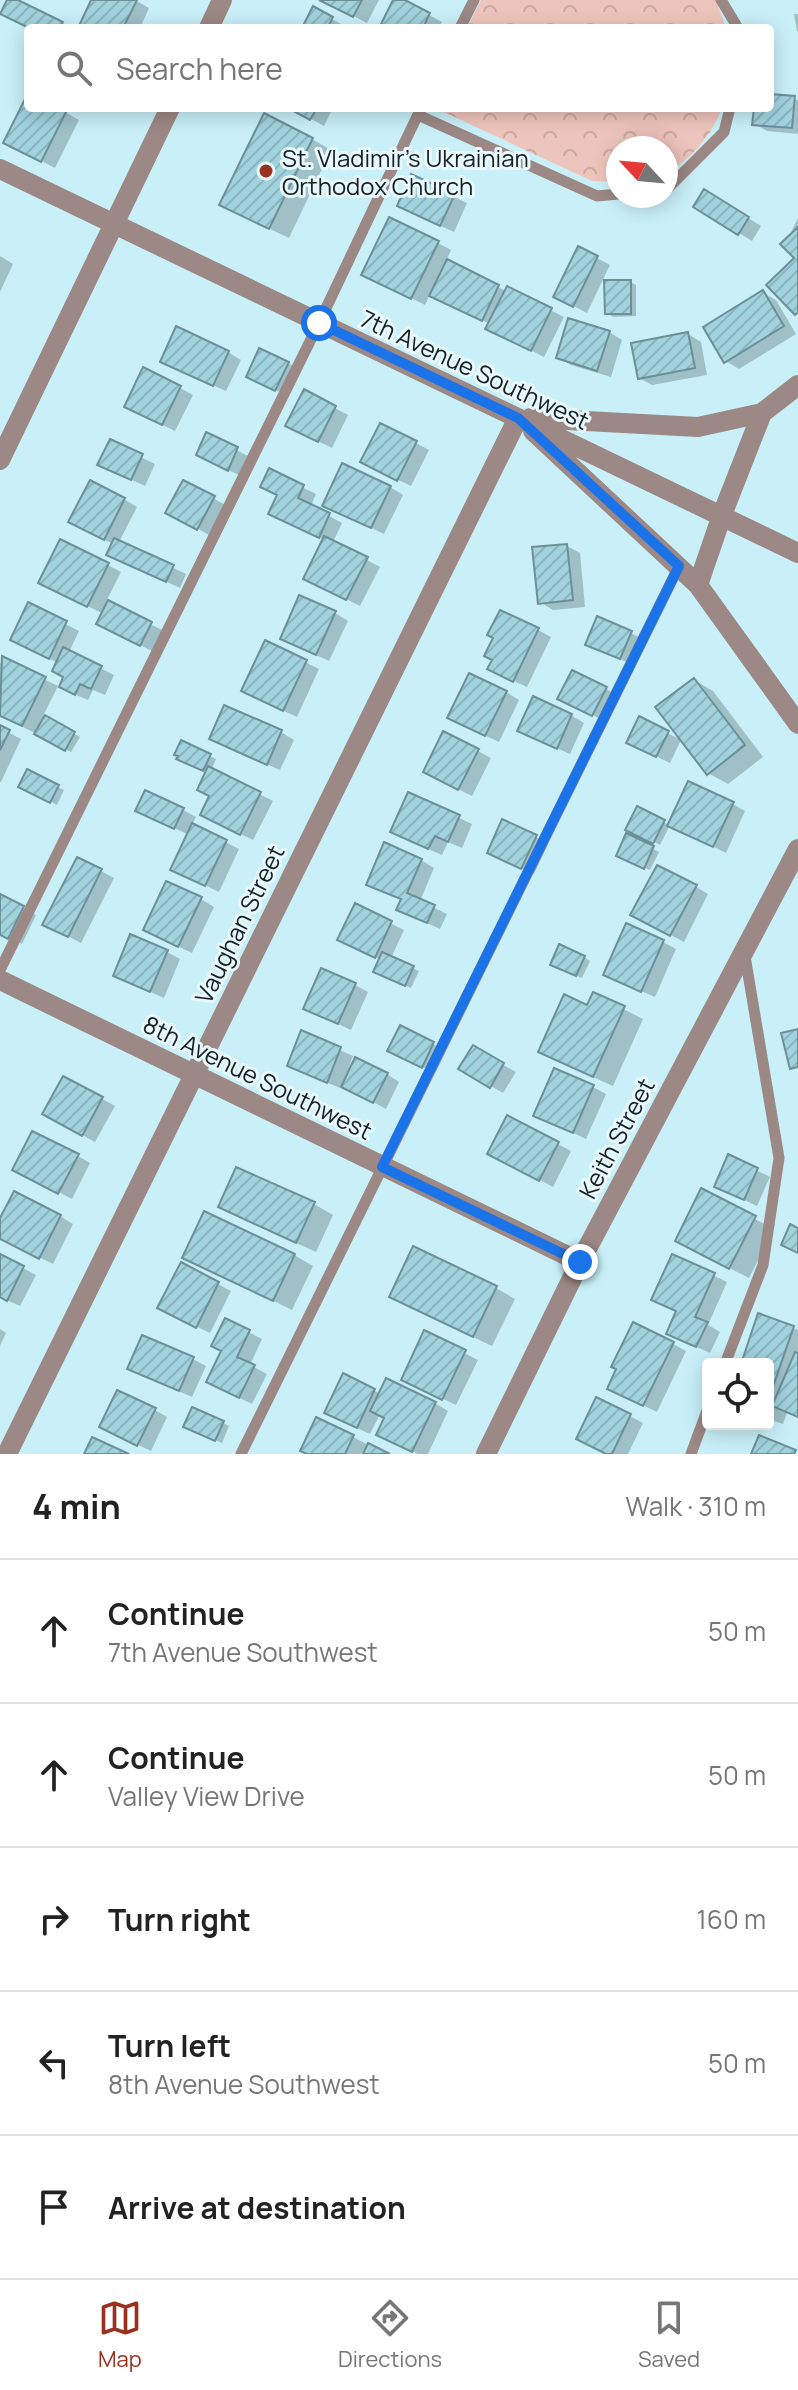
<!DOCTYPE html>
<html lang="en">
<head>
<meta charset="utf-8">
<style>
	body { margin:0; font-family:Manrope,sans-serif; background:#f2f2f2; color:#222 }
	.controls { position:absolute; right:24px; bottom:24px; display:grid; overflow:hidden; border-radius:8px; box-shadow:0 4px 20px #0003 }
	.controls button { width:72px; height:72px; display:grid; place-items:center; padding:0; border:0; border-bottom:2px solid #e0e0e0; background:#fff; color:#222; font:40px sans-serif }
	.compass { position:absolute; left:606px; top:136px; width:72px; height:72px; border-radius:50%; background:#fff; box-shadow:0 4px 20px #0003; rotate:296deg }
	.stop { position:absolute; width:24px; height:24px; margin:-18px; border:6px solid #1a73e8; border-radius:50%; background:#fff }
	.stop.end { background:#1a73e8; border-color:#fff; box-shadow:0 2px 8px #0008 }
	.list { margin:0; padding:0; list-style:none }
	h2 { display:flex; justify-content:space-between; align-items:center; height:104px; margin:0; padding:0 32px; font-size:34px }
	h2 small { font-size:26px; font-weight:400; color:#767676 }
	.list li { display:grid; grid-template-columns:52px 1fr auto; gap:24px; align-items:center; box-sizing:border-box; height:144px; padding:0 32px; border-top:2px solid #e0e0e0 }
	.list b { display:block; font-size:30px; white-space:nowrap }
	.list p { margin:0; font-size:26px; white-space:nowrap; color:#767676 }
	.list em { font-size:26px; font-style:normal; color:#767676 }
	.icon { flex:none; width:44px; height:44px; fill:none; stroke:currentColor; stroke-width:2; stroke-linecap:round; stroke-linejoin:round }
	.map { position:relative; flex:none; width:798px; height:1454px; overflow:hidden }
	.search { position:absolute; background:#fff; box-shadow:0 4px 20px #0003; left:24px; right:24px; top:24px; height:88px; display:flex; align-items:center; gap:20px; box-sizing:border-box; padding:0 28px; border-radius:8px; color:#767676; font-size:30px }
	.sheet { height:824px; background:#fff }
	nav { display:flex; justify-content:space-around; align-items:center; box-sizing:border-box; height:112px; border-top:2px solid #e0e0e0; background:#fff; font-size:22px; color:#767676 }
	nav a { display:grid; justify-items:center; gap:4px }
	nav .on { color:#9a311e }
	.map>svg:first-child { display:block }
</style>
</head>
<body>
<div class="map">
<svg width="798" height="1454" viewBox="0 0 798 1454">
	<defs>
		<pattern id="park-crowns" width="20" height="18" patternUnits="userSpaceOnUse" patternTransform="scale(2)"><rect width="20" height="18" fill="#eec5bc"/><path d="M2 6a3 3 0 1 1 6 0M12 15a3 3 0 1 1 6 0" fill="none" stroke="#cba9a1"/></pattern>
		<pattern id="building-hatch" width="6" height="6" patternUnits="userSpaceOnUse" patternTransform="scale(2)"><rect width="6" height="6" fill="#a1d3de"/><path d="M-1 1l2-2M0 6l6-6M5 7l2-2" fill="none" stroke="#8ab5be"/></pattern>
	</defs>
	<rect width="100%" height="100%" fill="#c9f0f9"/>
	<path fill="url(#park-crowns)" d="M 481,0 L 716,0 L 726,28 L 467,28 Z
		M 435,108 L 722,108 C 713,133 691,161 666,172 L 666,148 L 618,148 L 618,182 L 592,181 Z"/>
	<path fill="#0003" d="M 93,0 L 135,0 L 149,8 L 140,28 L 82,28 Z
		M 322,0 L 379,0 L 367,23 Z
		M 396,0 L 401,0 L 442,22 L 439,28 L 392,28 Z
		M 313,9 L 345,26 L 344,28 L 304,28 Z
		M 794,14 L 798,14 L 798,31 L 797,31 Z
		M 770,96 L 798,100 L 798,134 L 767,131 L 754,123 L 756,108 L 770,108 Z
		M 28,97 L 28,108 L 58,108 L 79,120 L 55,168 L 18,149 Z
		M 291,108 L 333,108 L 324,126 Z
		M 312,139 L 331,150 L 289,238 L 241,215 Z
		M 412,177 L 467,203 L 454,232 L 412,213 Z
		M 718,199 L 761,226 L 752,241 L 739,233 Z
		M 798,218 L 798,314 L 796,232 L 792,230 Z
		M 438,243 L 451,250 L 446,261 L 506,291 L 508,288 L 564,317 L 544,357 L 501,335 L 490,324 L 430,294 L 425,305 L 376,281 Z
		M 578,248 L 610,265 L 587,313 L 568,303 Z
		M 0,256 L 13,264 L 0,292 Z
		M 630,282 L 636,285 L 636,316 L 613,317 L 607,313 Z
		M 763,293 L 776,300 L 796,334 L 739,369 L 726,361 Z
		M 609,332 L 622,340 L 611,377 L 571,365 L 558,357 Z
		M 688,334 L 701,342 L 707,375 L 652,385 L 639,378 Z
		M 228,352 L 241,360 L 226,391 L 176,369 Z
		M 288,363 L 301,371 L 289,396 L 261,384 Z
		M 180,388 L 193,395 L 175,431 L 139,414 Z
		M 304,392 L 348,415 L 332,448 L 301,433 Z
		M 381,425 L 429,450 L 411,486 L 375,469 Z
		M 207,435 L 250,457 L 241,476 L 211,462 Z
		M 110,442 L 155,464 L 145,486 L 113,471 Z
		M 270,471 L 316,494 L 311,506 L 342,523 L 333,542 L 380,567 L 360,606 L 318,585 L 324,540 L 284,521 L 279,495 Z
		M 184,482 L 227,506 L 211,536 L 168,512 Z
		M 390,487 L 403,495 L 384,534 L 338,512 Z
		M 124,499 L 137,507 L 119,542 L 186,574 L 180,588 L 108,555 L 113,544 L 84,529 Z
		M 567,546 L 580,553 L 585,607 L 553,610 L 540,602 Z
		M 108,565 L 121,572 L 106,602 L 164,631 L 154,652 L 112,631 L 104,614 L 54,590 Z
		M 29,605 L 79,631 L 69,652 L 114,675 L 105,695 L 93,690 L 88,700 L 74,694 L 58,663 L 25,647 Z
		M 335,613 L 348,621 L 329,661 L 295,645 Z
		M 538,630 L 551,637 L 527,687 L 503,676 Z
		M 631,633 L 644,640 L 633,665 L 587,644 Z
		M 266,643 L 319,669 L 297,717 L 256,698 Z
		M 3,659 L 58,686 L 43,716 L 80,737 L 71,752 L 0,715 L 0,664 Z
		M 694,680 L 713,691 L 763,757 L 728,784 L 708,773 Z
		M 606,689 L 619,696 L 606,722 L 573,705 Z
		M 506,692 L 519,700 L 499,742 L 462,725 Z
		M 571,715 L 584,723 L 570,754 L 532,737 Z
		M 640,719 L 681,740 L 670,763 L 641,749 Z
		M 0,728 L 21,739 L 1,782 L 0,782 Z
		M 281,732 L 294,740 L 280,770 L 224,746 Z
		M 478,751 L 491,758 L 472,796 L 438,779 Z
		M 210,756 L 216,759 L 211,770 L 273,801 L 253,840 L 215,822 L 207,772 L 185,762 Z
		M 28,772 L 64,790 L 57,805 L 21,786 Z
		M 409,794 L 472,824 L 462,848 L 448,842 L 442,855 L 405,839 Z
		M 733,804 L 745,811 L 726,853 L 670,825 L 660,845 L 628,829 L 638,809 L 669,825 Z
		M 183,810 L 196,817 L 192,825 L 239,849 L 219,892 L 186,876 L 189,835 L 151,817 Z
		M 627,836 L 659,852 L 650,870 L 624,858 Z
		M 536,837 L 548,844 L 534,874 L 502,860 Z
		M 78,859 L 114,878 L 81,943 L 58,931 Z
		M 421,860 L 434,868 L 420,901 L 447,914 L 440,929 L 398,910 L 402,900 L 369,884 Z
		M 696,887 L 708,894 L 684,942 L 646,922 Z
		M 0,897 L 36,915 L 22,944 L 0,934 Z
		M 201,899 L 214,907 L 192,953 L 158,937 Z
		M 356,906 L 404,930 L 391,958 L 419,971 L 411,988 L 381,975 L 381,960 L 353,947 Z
		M 663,942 L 676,949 L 655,997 L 618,981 Z
		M 167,952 L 180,959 L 164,998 L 115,976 Z
		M 584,957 L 590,961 L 582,978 L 558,968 Z
		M 355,985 L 368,992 L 351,1030 L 306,1009 Z
		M 594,994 L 643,1019 L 613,1086 L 559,1062 Z
		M 302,1033 L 353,1056 L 349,1067 L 387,1074 L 399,1082 L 386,1109 L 342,1085 L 340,1088 L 289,1066 Z
		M 433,1044 L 446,1051 L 435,1073 L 403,1058 Z
		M 473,1048 L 516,1072 L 503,1093 L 461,1069 Z
		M 64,1078 L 115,1106 L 95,1142 L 44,1114 Z
		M 593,1087 L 606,1094 L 586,1139 L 536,1115 Z
		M 508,1118 L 571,1151 L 553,1187 L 503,1160 Z
		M 78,1156 L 90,1163 L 72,1199 L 27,1176 Z
		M 729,1157 L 770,1177 L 757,1206 L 729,1193 Z
		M 702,1191 L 774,1229 L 749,1278 L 696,1251 Z
		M 314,1204 L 333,1215 L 316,1252 L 239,1217 L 220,1206 Z
		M 60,1216 L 73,1224 L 53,1264 L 0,1238 L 0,1222 Z
		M 294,1255 L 313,1266 L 292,1310 L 184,1257 Z
		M 0,1256 L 36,1275 L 20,1306 L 0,1297 Z
		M 673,1256 L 727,1282 L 708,1325 L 720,1332 L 710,1353 L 681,1340 Z
		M 182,1265 L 231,1291 L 210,1333 L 173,1315 Z
		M 496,1288 L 515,1299 L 492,1346 L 410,1307 Z
		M 759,1316 L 798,1330 L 798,1418 L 787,1413 L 783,1424 L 768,1419 L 768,1364 L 743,1364 Z
		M 226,1321 L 262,1339 L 250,1365 L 267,1374 L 252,1404 L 221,1389 Z
		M 0,1329 L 6,1333 L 0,1346 Z
		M 425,1333 L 478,1360 L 456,1405 L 416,1386 Z
		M 673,1344 L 686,1351 L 657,1412 L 622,1395 Z
		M 193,1359 L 206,1366 L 192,1397 L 142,1375 Z
		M 344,1376 L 381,1394 L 435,1403 L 448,1411 L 428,1454 L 418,1454 L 391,1442 L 386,1418 L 380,1414 L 370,1434 L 339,1420 Z
		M 597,1399 L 643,1423 L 628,1454 L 607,1454 Z
		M 155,1410 L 167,1417 L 151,1451 L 115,1434 Z
		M 223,1423 L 229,1426 L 222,1443 L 192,1429 Z
		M 353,1437 L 386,1454 L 309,1454 Z"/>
	<path fill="url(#building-hatch)" stroke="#6c9098" stroke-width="2" d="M 7,0 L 18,0 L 63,22 L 60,28 L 29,28 L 0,14 Z
		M 91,0 L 137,0 L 123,28 L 78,28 Z
		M 319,0 L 362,0 L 353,17 Z
		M 393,0 L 405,0 L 430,13 L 423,28 L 389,28 L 381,24 Z
		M 313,6 L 333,17 L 329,25 L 337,28 L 302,28 Z
		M 28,93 L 28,108 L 62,108 L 67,110 L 41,162 L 3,143 Z
		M 770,94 L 795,96 L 792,128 L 752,125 L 754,108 L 770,108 Z
		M 288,108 L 317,108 L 310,120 Z
		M 264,113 L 313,138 L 269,229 L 219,205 Z
		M 411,174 L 455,194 L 440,226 L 397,206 Z
		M 704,189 L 749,217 L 738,235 L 693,207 Z
		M 389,217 L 439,241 L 411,299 L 361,275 Z
		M 798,227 L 798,312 L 795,315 L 766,285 L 794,258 L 780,244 Z
		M 578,246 L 598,256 L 573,307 L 553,297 Z
		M 447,259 L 499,285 L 482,321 L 429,296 Z
		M 604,280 L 631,280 L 631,314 L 605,314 Z
		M 507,286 L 552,308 L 531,351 L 485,329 Z
		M 763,290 L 784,326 L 724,363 L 703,327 Z
		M 568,318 L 610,331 L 597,371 L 556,358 Z
		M 176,326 L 229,351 L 213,386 L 160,362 Z
		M 688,332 L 695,368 L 638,379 L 631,343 Z
		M 259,348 L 289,362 L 275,391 L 246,377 Z
		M 143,367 L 181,386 L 162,425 L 124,407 Z
		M 304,389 L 336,406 L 318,442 L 285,426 Z
		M 380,423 L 417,441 L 397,481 L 360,462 Z
		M 206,432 L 238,447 L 228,471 L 196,455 Z
		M 110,439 L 143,454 L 131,480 L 97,465 Z
		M 342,463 L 391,486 L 371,528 L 322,506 Z
		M 269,468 L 304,485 L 298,498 L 330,513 L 319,538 L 268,514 L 277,495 L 260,487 Z
		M 90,480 L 125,498 L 104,540 L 68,522 Z
		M 183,480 L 215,496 L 197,530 L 165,513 Z
		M 324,536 L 368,557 L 346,600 L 303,579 Z
		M 114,538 L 174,565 L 166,582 L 106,555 Z
		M 60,539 L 109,563 L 87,607 L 38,583 Z
		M 567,544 L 573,600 L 538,604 L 532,547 Z
		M 299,595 L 336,611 L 316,655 L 280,639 Z
		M 108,600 L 152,622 L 140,646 L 96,624 Z
		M 28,602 L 67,621 L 49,659 L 10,640 Z
		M 500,610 L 539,628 L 513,682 L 487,669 L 492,660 L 484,656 L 493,638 L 487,635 Z
		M 597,616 L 632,631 L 620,659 L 585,645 Z
		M 265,640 L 307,660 L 283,711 L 241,691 Z
		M 63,647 L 102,666 L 91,689 L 80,684 L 75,695 L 59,687 L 63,677 L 52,671 Z
		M 2,656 L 46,677 L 22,726 L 0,716 Z
		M 572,670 L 607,687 L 592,716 L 557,699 Z
		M 469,673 L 507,691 L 485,736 L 447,718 Z
		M 694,678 L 745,745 L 707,775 L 655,707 Z
		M 533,696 L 572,714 L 557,749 L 517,731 Z
		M 224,705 L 282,730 L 267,765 L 209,739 Z
		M 45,715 L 75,732 L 65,751 L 34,734 Z
		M 639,716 L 669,731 L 656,757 L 626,743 Z
		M 0,725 L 10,730 L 0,750 Z
		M 443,731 L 479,749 L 458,790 L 423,772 Z
		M 181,740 L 211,754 L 203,771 L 176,759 L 178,756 L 174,755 Z
		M 208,766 L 261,792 L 240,835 L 200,815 L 209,796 L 197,790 Z
		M 27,769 L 59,785 L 50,803 L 18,787 Z
		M 688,781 L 734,802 L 713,847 L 667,826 Z
		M 145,790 L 184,808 L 174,829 L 135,811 Z
		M 408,792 L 460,815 L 448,842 L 435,836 L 428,849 L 390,832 Z
		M 637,806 L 665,820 L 653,844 L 625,830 Z
		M 502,819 L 537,835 L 521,869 L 487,853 Z
		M 192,823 L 227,840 L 205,886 L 170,870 Z
		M 626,833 L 654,846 L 644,869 L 616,856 Z
		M 384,842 L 422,859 L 407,893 L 435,905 L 427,923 L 396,910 L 401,899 L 366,885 Z
		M 77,857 L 102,869 L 68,937 L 42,925 Z
		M 657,865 L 697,885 L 670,936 L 630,915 Z
		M 166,881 L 202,897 L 178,947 L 143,930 Z
		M 0,894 L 24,906 L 8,939 L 0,935 Z
		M 355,903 L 392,921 L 375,958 L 337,940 Z
		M 626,923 L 664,940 L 641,992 L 603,975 Z
		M 130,934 L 168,950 L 150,992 L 113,976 Z
		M 559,944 L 585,956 L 576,976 L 550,965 Z
		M 382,952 L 414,966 L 405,986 L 373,972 Z
		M 321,968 L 356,983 L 338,1024 L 303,1009 Z
		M 593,992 L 625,1006 L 593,1077 L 538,1052 L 564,994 L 587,1005 Z
		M 400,1025 L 434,1042 L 422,1068 L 387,1051 Z
		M 798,1029 L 798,1067 L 790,1069 L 781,1033 Z
		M 301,1030 L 341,1047 L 327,1083 L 287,1066 Z
		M 473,1045 L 504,1063 L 490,1088 L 458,1069 Z
		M 355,1057 L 388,1073 L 373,1103 L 341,1087 Z
		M 554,1068 L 594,1085 L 573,1133 L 533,1116 Z
		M 63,1076 L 103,1097 L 82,1136 L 42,1114 Z
		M 507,1115 L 559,1142 L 539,1181 L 487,1154 Z
		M 32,1131 L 79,1154 L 58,1194 L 12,1170 Z
		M 728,1154 L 758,1168 L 744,1200 L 714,1187 Z
		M 236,1167 L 315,1202 L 296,1243 L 218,1207 Z
		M 701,1188 L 756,1216 L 729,1269 L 675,1241 Z
		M 14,1191 L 61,1215 L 39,1259 L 0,1239 L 0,1218 Z
		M 204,1211 L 295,1254 L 273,1301 L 182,1258 Z
		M 790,1224 L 798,1228 L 798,1253 L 781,1245 Z
		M 413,1246 L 497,1286 L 473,1337 L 389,1297 Z
		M 0,1254 L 24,1266 L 7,1301 L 0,1297 Z
		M 672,1254 L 715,1273 L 695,1317 L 708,1322 L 696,1347 L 666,1334 L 676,1311 L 651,1300 Z
		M 181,1262 L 219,1282 L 196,1328 L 157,1308 Z
		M 758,1313 L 794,1326 L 768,1401 L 768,1364 L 741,1364 Z
		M 225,1318 L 250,1330 L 237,1357 L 255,1365 L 239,1398 L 206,1382 L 221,1351 L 211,1346 Z
		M 633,1322 L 674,1342 L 643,1406 L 607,1389 L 616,1369 L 611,1367 Z
		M 424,1330 L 466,1350 L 442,1400 L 401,1380 Z
		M 142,1335 L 194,1357 L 179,1391 L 127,1369 Z
		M 795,1352 L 798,1353 L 798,1417 L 772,1406 Z
		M 343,1373 L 375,1389 L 357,1428 L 324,1413 Z
		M 386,1378 L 436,1402 L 412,1452 L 376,1435 L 384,1418 L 370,1411 Z
		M 117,1390 L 156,1408 L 137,1446 L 99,1427 Z
		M 596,1397 L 631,1414 L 612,1454 L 606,1454 L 576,1439 Z
		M 192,1407 L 224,1421 L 215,1441 L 183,1427 Z
		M 316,1417 L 354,1435 L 345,1454 L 307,1454 L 300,1451 Z
		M 759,1435 L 796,1450 L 794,1454 L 751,1454 Z
		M 92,1437 L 129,1454 L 84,1454 Z
		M 368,1443 L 390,1454 L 363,1454 Z"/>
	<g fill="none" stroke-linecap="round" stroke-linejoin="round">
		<path stroke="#9c8884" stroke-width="11" d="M 721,0 L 738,28
			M 460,28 L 474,0
			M 418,115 L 597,196 L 618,194
			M 666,190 L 724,132 L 730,108
			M 0,970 L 319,323 L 421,108
			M 725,1364 L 763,1265 L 779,1158 L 745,956
			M 241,1454 L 679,566
			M 691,1454 L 708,1408"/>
		<path stroke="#9c8884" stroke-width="20" d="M 209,28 L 222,0
			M 0,169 L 798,553
			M 530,418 L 698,427 L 762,413 L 798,385
			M 533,431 L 698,585 L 798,724
			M 0,460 L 170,108
			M 698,585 L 722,515 L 762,413
			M 0,980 L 580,1262
			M 7,1454 L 518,418
			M 486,1454 L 580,1262 L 798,849"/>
	</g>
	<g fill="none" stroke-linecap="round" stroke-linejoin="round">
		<path stroke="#1a73e8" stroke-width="10" d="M 319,323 L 518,418 L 679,566 L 382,1167 L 580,1262"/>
	</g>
	<circle fill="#9a311e" stroke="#e9f8fc" stroke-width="3" cx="266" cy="171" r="8"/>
	<g text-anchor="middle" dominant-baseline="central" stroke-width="6" stroke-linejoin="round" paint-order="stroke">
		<g font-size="24" fill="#132125" stroke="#e9f8fc" text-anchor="start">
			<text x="282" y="157">St. Vladimir's Ukrainian<tspan x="282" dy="28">Orthodox Church</tspan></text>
		</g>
		<g font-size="24" fill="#132125" stroke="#e9f8fc">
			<text transform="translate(475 369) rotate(25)">7th Avenue Southwest</text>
			<text transform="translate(239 924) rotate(-64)">Vaughan Street</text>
			<text transform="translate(258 1077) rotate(26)">8th Avenue Southwest</text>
			<text transform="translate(616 1138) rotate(-62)">Keith Street</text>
		</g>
	</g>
</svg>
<div class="controls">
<button><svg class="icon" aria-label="locate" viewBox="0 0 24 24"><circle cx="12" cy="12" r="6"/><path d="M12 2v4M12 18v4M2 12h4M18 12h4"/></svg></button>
</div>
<svg class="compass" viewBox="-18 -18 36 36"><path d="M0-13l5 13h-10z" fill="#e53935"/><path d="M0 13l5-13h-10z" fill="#767676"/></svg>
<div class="stop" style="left:319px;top:323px"></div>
<div class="stop end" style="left:580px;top:1262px"></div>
<div class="search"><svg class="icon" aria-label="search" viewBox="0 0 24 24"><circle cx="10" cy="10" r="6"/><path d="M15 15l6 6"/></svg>Search here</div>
</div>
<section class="sheet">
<h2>4 min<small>Walk · 310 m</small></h2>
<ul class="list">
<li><svg class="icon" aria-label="ahead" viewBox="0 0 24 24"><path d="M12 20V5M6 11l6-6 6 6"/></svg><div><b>Continue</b><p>7th Avenue Southwest</p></div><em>50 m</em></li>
<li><svg class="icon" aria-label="ahead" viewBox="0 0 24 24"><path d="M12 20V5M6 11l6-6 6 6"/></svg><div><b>Continue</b><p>Valley View Drive</p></div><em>50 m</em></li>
<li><svg class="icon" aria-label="right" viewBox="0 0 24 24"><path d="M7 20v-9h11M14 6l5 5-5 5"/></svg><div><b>Turn right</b></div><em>160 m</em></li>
<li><svg class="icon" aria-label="left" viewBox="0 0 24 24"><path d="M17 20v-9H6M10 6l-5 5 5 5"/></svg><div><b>Turn left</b><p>8th Avenue Southwest</p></div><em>50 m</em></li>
<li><svg class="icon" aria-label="arrive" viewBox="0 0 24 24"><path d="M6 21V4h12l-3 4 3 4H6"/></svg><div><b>Arrive at destination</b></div></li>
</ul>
</section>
<nav>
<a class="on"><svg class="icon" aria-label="map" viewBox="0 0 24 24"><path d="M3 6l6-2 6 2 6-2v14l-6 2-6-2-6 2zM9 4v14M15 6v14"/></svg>Map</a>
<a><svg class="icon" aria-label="directions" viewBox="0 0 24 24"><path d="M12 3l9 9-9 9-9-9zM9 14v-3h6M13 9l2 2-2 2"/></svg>Directions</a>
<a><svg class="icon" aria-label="saved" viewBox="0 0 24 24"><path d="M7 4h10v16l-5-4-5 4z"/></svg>Saved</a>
</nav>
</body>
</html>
